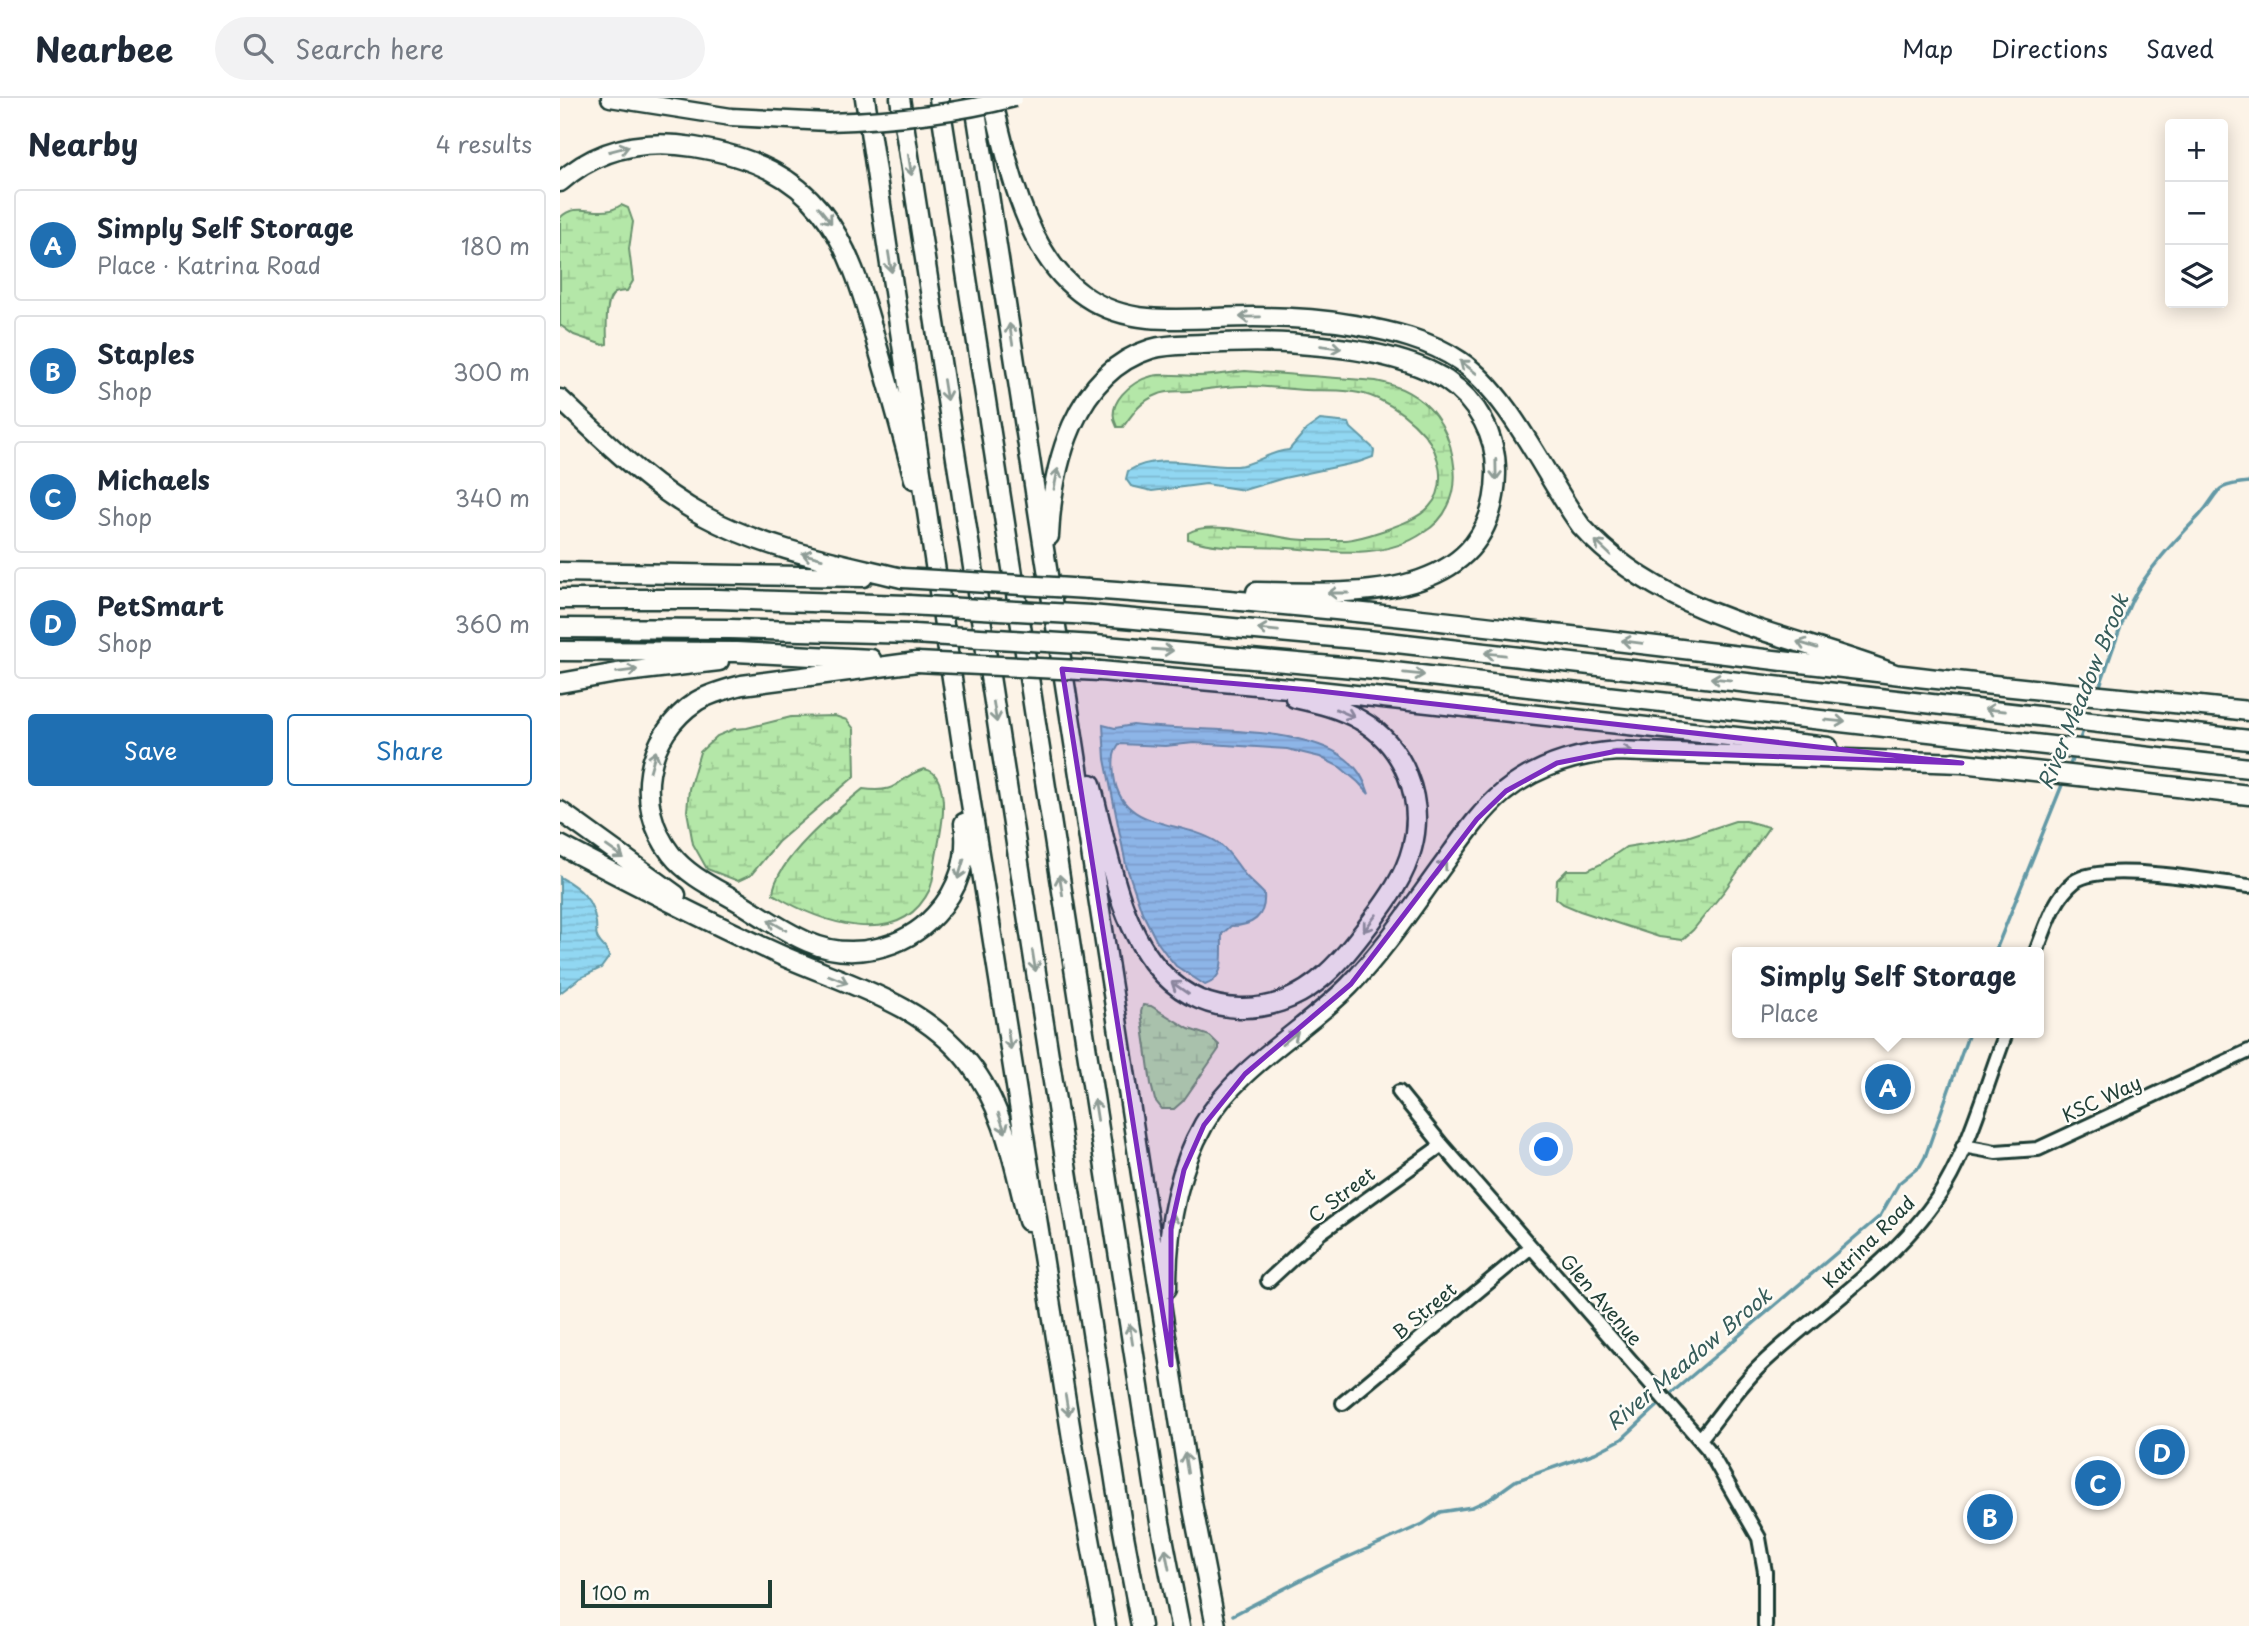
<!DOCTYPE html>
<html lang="en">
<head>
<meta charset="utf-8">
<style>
	body { margin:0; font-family:"Playpen Sans",sans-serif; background:#f2f2f3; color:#1f2937 }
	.controls { position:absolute; right:21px; top:21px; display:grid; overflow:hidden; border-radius:7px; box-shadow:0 4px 18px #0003 }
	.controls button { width:63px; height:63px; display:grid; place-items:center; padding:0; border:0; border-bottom:2px solid #e0e1e3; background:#fff; color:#1f2937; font:35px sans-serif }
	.scale { position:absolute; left:21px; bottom:18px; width:191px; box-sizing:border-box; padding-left:7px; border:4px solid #1f3d34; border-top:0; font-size:19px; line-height:24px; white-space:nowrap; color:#1f3d34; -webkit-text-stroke:5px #fdfcf7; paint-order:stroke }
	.you { position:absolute; left:987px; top:1052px; width:24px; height:24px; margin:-18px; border:5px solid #fff; border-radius:50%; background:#1a73e8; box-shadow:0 0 0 10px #1a73e833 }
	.badge { display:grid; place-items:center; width:46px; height:46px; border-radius:50%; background:#1f6fb2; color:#fff; font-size:23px; font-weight:700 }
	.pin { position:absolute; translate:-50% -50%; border:4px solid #fff; box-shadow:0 2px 7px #0006 }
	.popup { position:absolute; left:1172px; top:849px; width:312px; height:91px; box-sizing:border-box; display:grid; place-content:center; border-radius:7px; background:#fff; filter:drop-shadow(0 2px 5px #0005); font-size:23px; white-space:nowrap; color:#747a83 }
	.popup b { font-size:26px; color:#1f2937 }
	.popup::after { content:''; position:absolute; left:50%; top:100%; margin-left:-14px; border:14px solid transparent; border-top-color:#fff }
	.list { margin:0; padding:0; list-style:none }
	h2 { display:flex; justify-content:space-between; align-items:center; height:91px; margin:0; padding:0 28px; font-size:30px }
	h2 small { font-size:23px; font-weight:400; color:#747a83 }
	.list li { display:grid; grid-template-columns:46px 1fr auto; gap:21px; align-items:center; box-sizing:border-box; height:112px; margin:0 14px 14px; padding:0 14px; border:2px solid #e0e1e3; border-radius:7px }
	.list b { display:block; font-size:26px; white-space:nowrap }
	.list p { margin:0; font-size:23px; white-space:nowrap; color:#747a83 }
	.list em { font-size:23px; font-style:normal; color:#747a83 }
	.actions { display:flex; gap:14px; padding:21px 28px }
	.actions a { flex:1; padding:16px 0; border:2px solid #1f6fb2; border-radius:7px; text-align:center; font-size:24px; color:#1f6fb2 }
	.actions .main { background:#1f6fb2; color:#fff }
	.icon { flex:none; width:38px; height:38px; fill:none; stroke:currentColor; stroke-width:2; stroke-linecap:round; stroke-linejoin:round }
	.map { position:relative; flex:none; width:1689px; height:1528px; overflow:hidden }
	header { display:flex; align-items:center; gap:42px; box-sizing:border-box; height:98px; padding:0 35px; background:#fff; border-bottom:2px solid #e0e1e3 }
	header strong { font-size:33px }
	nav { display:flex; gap:38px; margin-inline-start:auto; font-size:24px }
	.search { width:490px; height:63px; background:#f2f2f3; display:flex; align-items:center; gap:18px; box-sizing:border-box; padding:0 24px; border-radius:38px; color:#747a83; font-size:26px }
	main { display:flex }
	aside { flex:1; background:#fff }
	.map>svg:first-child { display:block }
</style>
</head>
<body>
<header>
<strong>Nearbee</strong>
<div class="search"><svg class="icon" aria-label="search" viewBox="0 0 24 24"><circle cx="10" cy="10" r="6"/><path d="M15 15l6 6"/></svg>Search here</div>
<nav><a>Map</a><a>Directions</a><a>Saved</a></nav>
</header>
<main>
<aside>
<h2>Nearby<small>4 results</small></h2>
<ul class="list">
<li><span class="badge">A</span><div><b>Simply Self Storage</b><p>Place · Katrina Road</p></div><em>180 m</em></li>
<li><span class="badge">B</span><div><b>Staples</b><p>Shop</p></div><em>300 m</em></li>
<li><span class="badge">C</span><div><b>Michaels</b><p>Shop</p></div><em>340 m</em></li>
<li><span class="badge">D</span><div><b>PetSmart</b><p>Shop</p></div><em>360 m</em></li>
</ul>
<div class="actions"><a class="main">Save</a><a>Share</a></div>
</aside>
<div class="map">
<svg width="1689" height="1528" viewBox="0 0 1689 1528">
	<defs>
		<pattern id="wetland-marsh" width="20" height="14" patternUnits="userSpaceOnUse" patternTransform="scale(1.75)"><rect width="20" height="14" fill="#b4e7a8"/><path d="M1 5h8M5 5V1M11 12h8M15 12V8" fill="none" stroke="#9ac791"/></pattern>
		<pattern id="water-rules" width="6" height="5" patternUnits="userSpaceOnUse" patternTransform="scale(1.75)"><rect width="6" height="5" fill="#91d7f2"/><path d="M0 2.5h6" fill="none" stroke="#7db9d0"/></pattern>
	</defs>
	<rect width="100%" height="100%" fill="#fcf3e7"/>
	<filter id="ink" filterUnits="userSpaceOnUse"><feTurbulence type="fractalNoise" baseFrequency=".0143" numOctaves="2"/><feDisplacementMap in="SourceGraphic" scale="14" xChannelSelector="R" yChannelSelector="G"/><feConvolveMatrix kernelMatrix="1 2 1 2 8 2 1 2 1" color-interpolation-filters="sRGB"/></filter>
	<g filter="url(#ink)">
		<path fill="url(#wetland-marsh)" stroke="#6a926e" stroke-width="2" d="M 61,107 L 68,110 L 73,124 L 69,151 L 73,183 L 67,193 C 65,193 57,194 55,195 C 44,201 47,234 47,246 L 43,247 L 14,237 L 0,227 L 0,120 C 15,104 33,117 51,112 C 54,111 58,109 61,107 Z
			M 685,273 L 816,283 C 838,287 861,298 875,317 C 892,339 902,382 888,408 C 883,419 873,429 863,435 C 824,462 772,453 728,450 C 695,448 660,452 628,441 L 628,435 C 651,421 707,438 733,441 C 750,443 769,442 786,442 C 798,441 810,437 822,433 C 836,428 858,421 869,409 C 888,389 880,355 864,336 C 852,322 835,309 818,301 C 795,290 769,293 745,292 C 725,291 706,288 687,288 C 667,287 648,292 629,293 C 618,294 607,292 597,297 C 581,303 573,315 563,329 L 557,329 C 544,305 572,283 592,278 C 606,275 622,278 636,278 C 652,278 669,275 685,273 Z
			M 275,618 L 287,622 L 294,631 L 295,678 L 218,744 L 191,777 L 178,783 L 147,771 L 133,746 L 127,713 L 129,691 L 140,654 L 157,638 L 174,631 L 187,630 L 231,619 Z
			M 364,671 C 372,672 376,676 379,684 C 388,707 380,736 376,759 C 374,770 374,781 370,791 C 339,855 257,823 213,796 C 215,762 277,712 303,691 C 342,696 335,680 364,671 Z
			M 1175,723 L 1186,723 L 1209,729 L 1165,792 L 1133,832 L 1122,842 L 1099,839 L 1020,813 L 1003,806 L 996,800 L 997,782 L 1007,772 L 1028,772 L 1041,766 L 1066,749 L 1127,739 Z
			M 583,907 L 591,908 L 629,931 L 650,938 L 659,947 L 659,951 L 623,1003 L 614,1011 L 602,1011 L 595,1002 L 591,986 L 581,914 Z"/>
		<path fill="url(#water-rules)" stroke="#6399a6" stroke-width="2" d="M 760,322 L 789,325 L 791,330 L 812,349 L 814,353 L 813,359 L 799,364 L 724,380 L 684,392 L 646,386 L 592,393 L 571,388 L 566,381 L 568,373 C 601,353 641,370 677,368 C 696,367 709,353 729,352 L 746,332 Z
			M 543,627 L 555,630 L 573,627 C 629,634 741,626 786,661 C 798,670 804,681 809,696 L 798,684 L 780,669 L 760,659 L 727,651 L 634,645 L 605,648 L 559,646 C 552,656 553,666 554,678 C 561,733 620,721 657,744 C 668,751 677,766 685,777 C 691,784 698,789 704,796 C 706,819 692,828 671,828 L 662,836 C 661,855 667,880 645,887 L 616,868 L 606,856 L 596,842 L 582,814 L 566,767 L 545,661 Z
			M 0,779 C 20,790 33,801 36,825 C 37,830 35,836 38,841 C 42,849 48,850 49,859 L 41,870 L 20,880 L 0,895 Z"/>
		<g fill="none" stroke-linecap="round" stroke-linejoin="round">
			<path stroke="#6399a6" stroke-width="3.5" d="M 1538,593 C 1549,563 1558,532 1572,502 C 1588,470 1615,443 1639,418 C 1662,393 1650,388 1689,384
				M 1518,646 L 1524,630
				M 1508,672 L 1514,656
				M 1435,854 L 1504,682
				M 673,1517 L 768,1468 L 863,1426 L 880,1414 L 912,1409 L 930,1401 L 955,1383 L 1035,1355 L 1062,1341 L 1115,1292 L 1320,1118 L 1339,1085 L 1360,1068 L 1365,1059 L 1409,935"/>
			<defs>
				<path id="minor" d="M 1476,854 C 1486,830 1493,801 1514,784 C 1541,762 1652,784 1689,788
					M 839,994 L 882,1047 L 1148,1351 L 1199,1440 L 1205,1474 L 1205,1528
					M 1403,1048 L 1436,1054 L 1478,1051 L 1689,953
					M 708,1183 L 760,1135 L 882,1047
					M 783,1305 L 971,1149
					M 1140,1341 C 1161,1316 1178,1289 1201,1267 C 1261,1210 1342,1160 1385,1088 C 1410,1046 1428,982 1446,935"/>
				<path id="major" d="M 50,0 L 171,19 L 268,24"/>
				<path id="highway" d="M 305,0 L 407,680 L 514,1353 L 546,1528
					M 340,0 L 562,1427 L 581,1528
					M 379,0 L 600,1424 L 620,1528
					M 414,0 L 632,1405 L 656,1528
					M 432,0 C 454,90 475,210 588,220 C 623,223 659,219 694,219 C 728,219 761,221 795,227 C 830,233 870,242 900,263 C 951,298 984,377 1021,428 C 1104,520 1226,534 1335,576
					M 0,84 C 38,50 84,41 134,49 C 259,69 287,135 317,247 C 330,291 342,336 354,381
					M 0,301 C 45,343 89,388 144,418 C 205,451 275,464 342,480
					M 489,438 C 492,368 514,275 591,251 C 608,246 626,247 643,246 C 675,244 707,243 738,246 C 784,249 847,257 886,282 C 917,303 937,338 936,376 C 933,508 790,495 696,494
					M 0,474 L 303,479
					M 528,491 C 797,509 1065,545 1333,576 C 1451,590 1570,600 1689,613
					M 0,501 L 157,501 L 348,507
					M 531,517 L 828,544 L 1689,642
					M 0,530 L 170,531 L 353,536
					M 535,547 L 816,572 L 1689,670
					M 0,553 L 176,554 L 311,561
					M 357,564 L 182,587 C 167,591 151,595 137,603 C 85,637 73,707 111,756 C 128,778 155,790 179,804 C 202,818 224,834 248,844 C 291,863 344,851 375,817 C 399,792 409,759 404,725
					M 540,573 L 750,592 L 1268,649
					M 0,585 L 57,575 L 159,563
					M 1393,664 L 1689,697
					M 531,686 C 547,747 558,831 604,877 C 646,920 712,920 758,883 C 779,866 795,845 811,824 C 828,801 845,778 852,750 C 865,701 844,647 800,622 C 780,610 757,605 735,600
					M 0,713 L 116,797
					M 0,747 C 70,784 141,820 214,854 C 283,886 360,902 409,965 C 445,1010 454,1068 468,1123
					M 607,1190 C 607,1135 616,1075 644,1026 C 678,968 742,935 789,888 C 826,850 855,805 886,763 C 904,738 921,713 944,694 C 977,668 1016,656 1057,653 L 1402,665"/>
			</defs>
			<use href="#minor" stroke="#1f3d34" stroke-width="18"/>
			<use href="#major" stroke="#1f3d34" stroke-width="21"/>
			<use href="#highway" stroke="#1f3d34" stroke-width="23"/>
			<use href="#minor" stroke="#fdfcf7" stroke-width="12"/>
			<use href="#major" stroke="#fdfcf7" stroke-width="16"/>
			<use href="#highway" stroke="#fdfcf7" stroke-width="18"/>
			<defs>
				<path id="major-bridge" d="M 268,24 C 331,22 393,16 454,0"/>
				<path id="highway-bridge" d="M 342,480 L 528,491
					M 348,507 L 531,517
					M 353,536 L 535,547
					M 357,564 L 540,573"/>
			</defs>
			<use href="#major-bridge" stroke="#1f3d34" stroke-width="21" stroke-linecap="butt"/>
			<use href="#highway-bridge" stroke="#1f3d34" stroke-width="23" stroke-linecap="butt"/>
			<use href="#major-bridge" stroke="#fdfcf7" stroke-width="16"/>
			<use href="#highway-bridge" stroke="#fdfcf7" stroke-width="18"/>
		</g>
		<defs><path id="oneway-shaft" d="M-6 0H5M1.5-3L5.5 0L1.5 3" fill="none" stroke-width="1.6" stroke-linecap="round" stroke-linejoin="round" transform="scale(1.75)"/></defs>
		<g stroke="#8e9c96">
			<use href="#oneway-shaft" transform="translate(59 51) rotate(-15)"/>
			<use href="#oneway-shaft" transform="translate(350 67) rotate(81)"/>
			<use href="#oneway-shaft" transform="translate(265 117) rotate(52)"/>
			<use href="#oneway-shaft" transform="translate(330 164) rotate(81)"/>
			<use href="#oneway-shaft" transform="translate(690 219) rotate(179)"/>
			<use href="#oneway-shaft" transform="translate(451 236) rotate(-99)"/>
			<use href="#oneway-shaft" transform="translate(771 249) rotate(8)"/>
			<use href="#oneway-shaft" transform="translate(908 269) rotate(-142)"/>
			<use href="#oneway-shaft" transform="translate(385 292) rotate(81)"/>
			<use href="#oneway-shaft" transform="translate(936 372) rotate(89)"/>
			<use href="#oneway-shaft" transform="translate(496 381) rotate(-79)"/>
			<use href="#oneway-shaft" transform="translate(1043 450) rotate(-137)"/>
			<use href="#oneway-shaft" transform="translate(252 458) rotate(-166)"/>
			<use href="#oneway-shaft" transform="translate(778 495) rotate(180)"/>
			<use href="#oneway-shaft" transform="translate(708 532) rotate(-174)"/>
			<use href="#oneway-shaft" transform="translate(1072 544) rotate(-173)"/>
			<use href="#oneway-shaft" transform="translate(1247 547) rotate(-163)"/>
			<use href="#oneway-shaft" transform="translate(603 552) rotate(4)"/>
			<use href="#oneway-shaft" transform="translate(935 556) rotate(-174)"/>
			<use href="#oneway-shaft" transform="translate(67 573) rotate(-7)"/>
			<use href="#oneway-shaft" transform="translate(854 576) rotate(6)"/>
			<use href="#oneway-shaft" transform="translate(1161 581) rotate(-174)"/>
			<use href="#oneway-shaft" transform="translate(1435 612) rotate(-174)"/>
			<use href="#oneway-shaft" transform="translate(435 614) rotate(81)"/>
			<use href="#oneway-shaft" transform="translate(785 615) rotate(23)"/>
			<use href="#oneway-shaft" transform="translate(1275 623) rotate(6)"/>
			<use href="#oneway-shaft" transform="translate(1062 653) rotate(-2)"/>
			<use href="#oneway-shaft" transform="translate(93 663) rotate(-74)"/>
			<use href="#oneway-shaft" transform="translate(55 754) rotate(35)"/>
			<use href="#oneway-shaft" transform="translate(401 771) rotate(107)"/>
			<use href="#oneway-shaft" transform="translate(880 771) rotate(-54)"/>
			<use href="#oneway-shaft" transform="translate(501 787) rotate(-99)"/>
			<use href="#oneway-shaft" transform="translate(810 825) rotate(127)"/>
			<use href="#oneway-shaft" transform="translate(217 827) rotate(-150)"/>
			<use href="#oneway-shaft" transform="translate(474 863) rotate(81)"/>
			<use href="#oneway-shaft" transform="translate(278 881) rotate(22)"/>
			<use href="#oneway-shaft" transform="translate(620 890) rotate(-145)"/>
			<use href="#oneway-shaft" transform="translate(730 940) rotate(-39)"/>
			<use href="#oneway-shaft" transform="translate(449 941) rotate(81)"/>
			<use href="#oneway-shaft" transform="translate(536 1012) rotate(-99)"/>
			<use href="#oneway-shaft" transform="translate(442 1025) rotate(70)"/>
			<use href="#oneway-shaft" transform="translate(612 1126) rotate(-82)"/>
			<use href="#oneway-shaft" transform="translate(571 1236) rotate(-99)"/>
			<use href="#oneway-shaft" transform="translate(507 1307) rotate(81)"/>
			<use href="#oneway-shaft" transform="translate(626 1365) rotate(-99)"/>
			<use href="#oneway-shaft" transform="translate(607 1461) rotate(-101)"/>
		</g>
	</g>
	<path fill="#7b2cbf" fill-opacity="0.2" stroke="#7b2cbf" stroke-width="5" stroke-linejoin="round" d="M 502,571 L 750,592 L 1402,665 L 1057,653 L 997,665 L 946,693 L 917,721 L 791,886 L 685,976 L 644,1027 L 624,1072 L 611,1130 L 611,1267 Z"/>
	<g text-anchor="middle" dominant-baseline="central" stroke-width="5" stroke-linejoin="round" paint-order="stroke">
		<g font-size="19" fill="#1f3d34" stroke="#fdfcf7">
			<text transform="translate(1541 1000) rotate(-25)">KSC Way</text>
			<text transform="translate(781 1096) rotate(-37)">C Street</text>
			<text transform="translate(1308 1143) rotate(-45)">Katrina Road</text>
			<text transform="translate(1042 1201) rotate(49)">Glen Avenue</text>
			<text transform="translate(864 1212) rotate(-40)">B Street</text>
		</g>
		<g font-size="21" font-style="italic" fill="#365c5a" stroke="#fdfcf7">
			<text transform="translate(1522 593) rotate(-68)">River Meadow Brook</text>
			<text transform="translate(1128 1260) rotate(-40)">River Meadow Brook</text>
		</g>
	</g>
</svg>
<div class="controls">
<button>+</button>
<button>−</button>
<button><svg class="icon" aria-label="layers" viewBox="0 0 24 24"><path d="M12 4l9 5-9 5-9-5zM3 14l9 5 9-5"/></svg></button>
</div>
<div class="scale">100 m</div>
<div class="you"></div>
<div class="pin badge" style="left:1328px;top:989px">A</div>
<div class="popup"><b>Simply Self Storage</b>Place</div>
<div class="pin badge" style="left:1430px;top:1419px">B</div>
<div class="pin badge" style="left:1538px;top:1385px">C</div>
<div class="pin badge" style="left:1602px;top:1354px">D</div>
</div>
</main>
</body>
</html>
